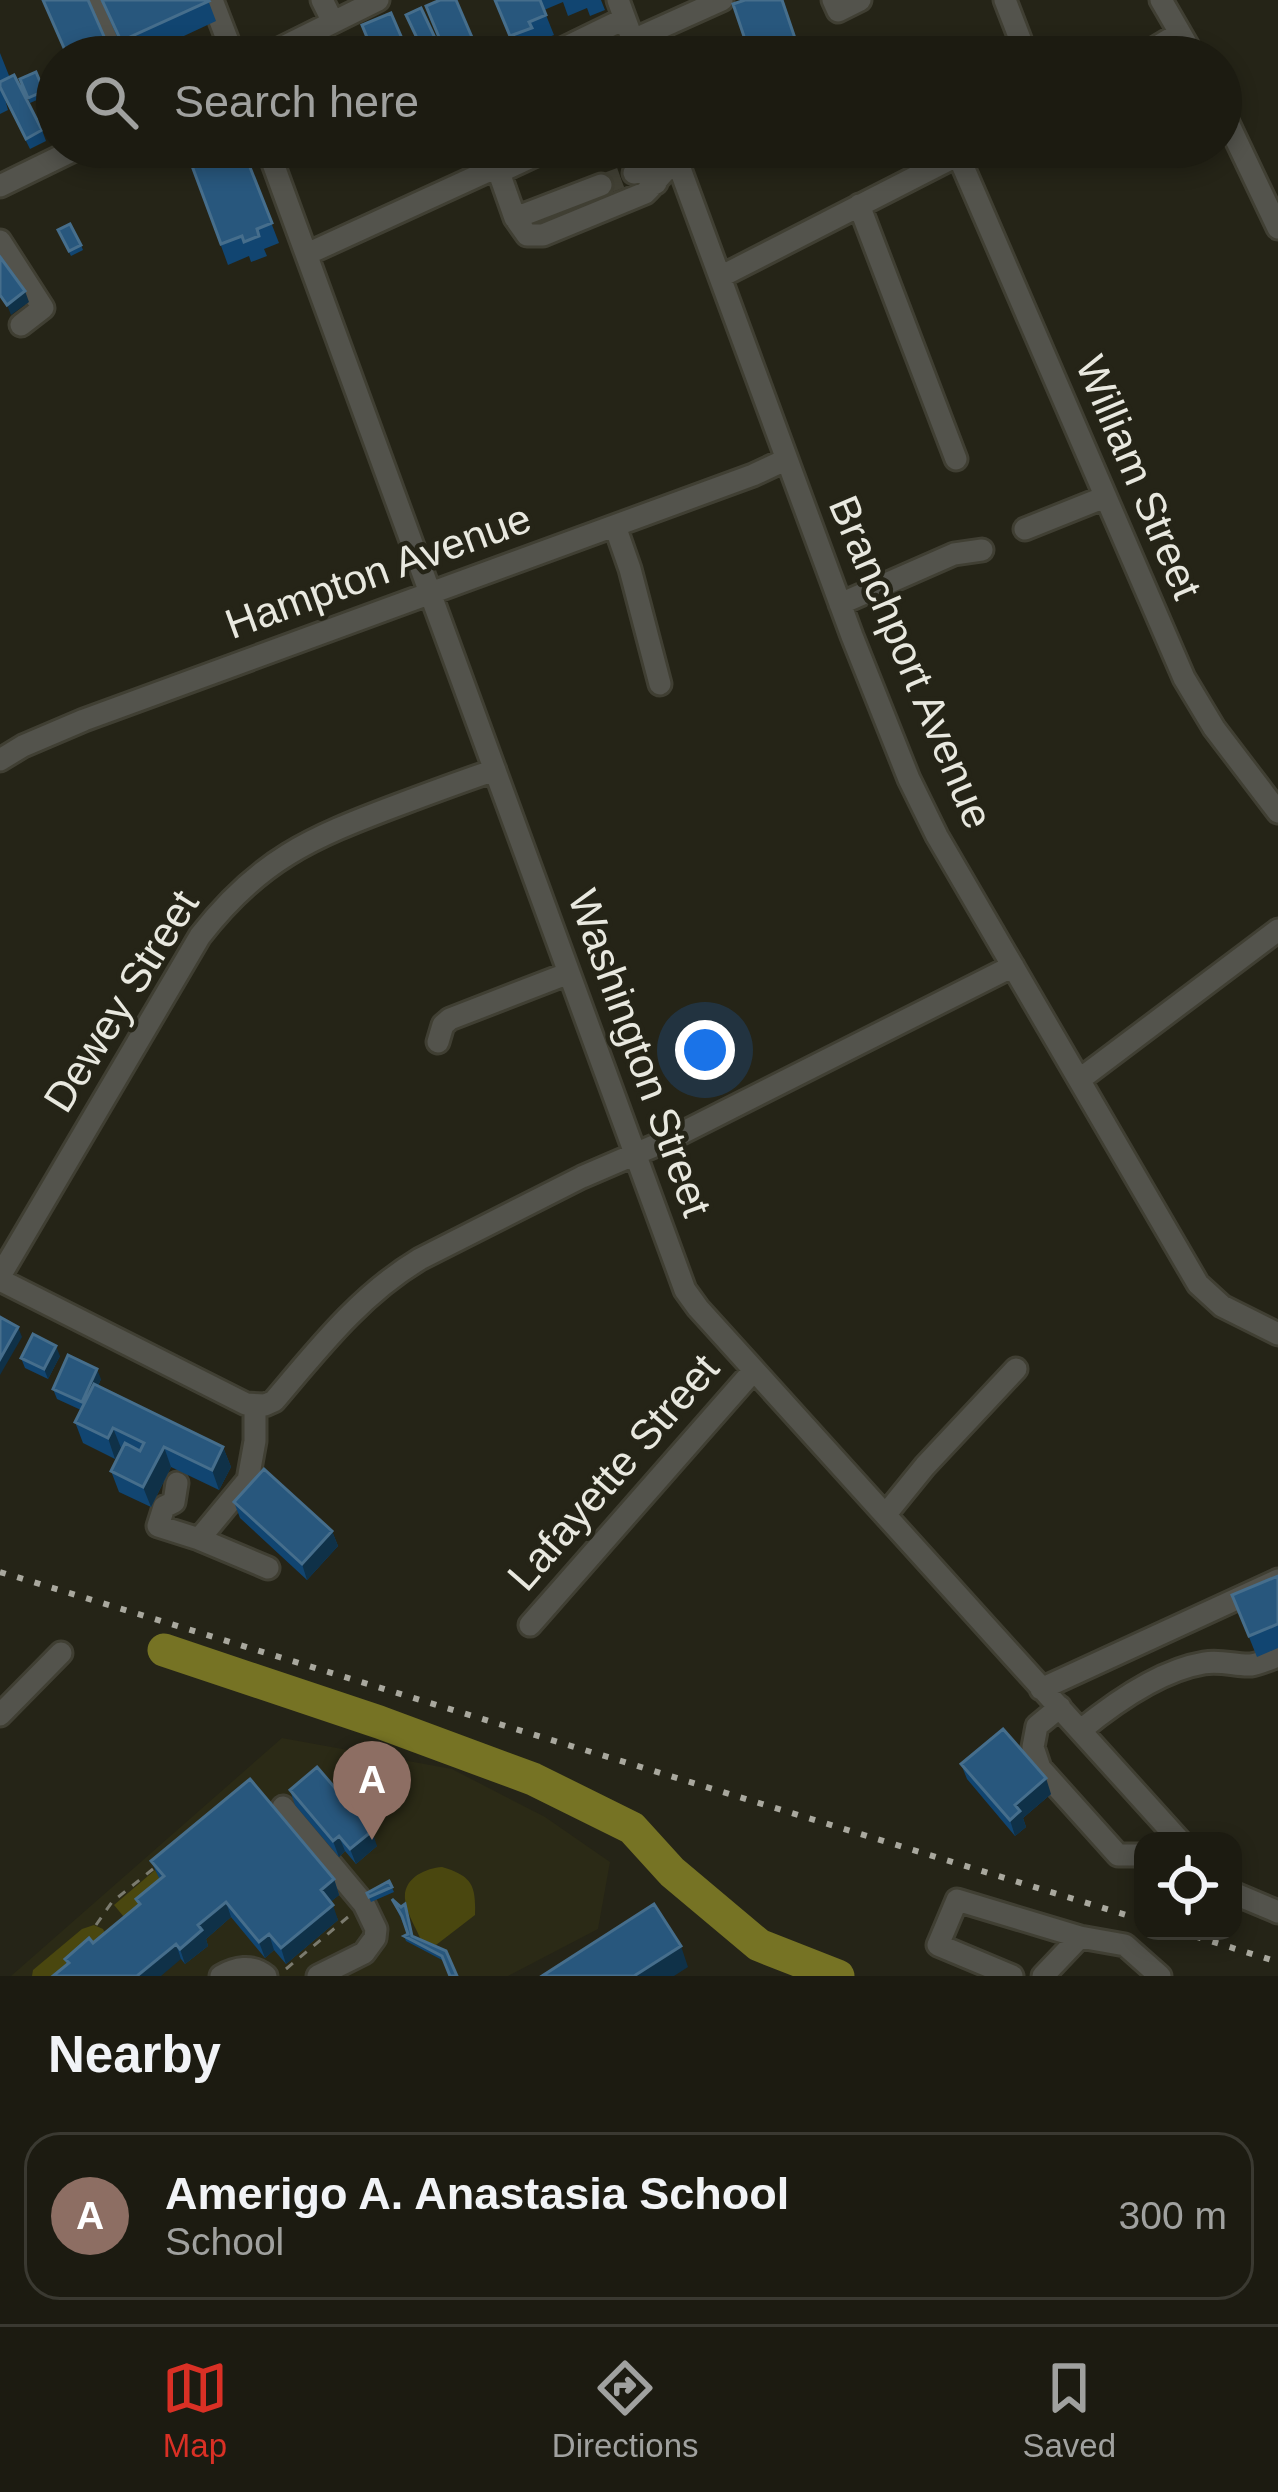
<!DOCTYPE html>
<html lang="en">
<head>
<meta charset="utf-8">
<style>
	body { margin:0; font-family:Arial,sans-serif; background:#25241a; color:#f1f3f6 }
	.controls { position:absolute; right:36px; bottom:36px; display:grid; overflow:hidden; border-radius:24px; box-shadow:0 6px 18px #0003 }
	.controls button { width:108px; height:108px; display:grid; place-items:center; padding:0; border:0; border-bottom:3px solid #3a3931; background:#1c1b11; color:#f1f3f6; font:60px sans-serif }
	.you { position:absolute; left:705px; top:1050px; width:42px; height:42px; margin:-30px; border:9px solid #fff; border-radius:50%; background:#1a73e8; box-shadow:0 0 0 18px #1a73e833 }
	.badge { display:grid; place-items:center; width:78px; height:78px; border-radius:50%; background:#d93025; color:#fff; font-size:39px; font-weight:700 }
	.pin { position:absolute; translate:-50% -99px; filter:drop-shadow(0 3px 6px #0008) }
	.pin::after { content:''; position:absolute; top:63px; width:42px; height:36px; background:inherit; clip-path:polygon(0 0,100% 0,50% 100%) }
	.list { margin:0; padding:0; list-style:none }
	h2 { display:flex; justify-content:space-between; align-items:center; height:156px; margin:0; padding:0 48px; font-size:51px }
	h2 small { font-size:39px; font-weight:400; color:#a0a19f }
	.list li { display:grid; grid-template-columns:78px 1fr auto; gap:36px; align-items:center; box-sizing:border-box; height:168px; margin:0 24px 24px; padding:0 24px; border:3px solid #3a3931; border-radius:36px }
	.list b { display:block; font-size:45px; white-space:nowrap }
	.list p { margin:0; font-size:39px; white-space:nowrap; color:#a0a19f }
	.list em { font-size:39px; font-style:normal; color:#a0a19f }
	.icon { flex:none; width:66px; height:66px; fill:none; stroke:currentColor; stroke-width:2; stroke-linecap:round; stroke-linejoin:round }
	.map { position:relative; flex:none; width:1278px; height:1976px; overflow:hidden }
	.search { position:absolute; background:#1c1b11; box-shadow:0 6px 18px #0003; left:36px; right:36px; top:36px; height:132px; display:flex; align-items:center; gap:30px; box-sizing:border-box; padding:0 42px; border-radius:66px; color:#a0a19f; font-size:45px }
	.sheet { height:348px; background:#1c1b11 }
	nav { display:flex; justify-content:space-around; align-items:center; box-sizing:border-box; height:168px; border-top:3px solid #3a3931; background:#1c1b11; font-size:33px; color:#a0a19f }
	nav a { display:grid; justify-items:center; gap:6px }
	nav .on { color:#d93025 }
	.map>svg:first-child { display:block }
</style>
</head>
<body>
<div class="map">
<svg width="1278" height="1976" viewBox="0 0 1278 1976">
	<rect width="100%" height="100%" fill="#252417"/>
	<path fill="#2b2a16" d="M 282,1738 L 452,1769 L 545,1817 L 610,1862 L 598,1929 L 508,1976 L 11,1976 Z"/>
	<path fill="#4a470f" d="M 442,1867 C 472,1876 476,1885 475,1915 L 436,1945 L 421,1940 C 416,1928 406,1912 405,1899 C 403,1878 426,1868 442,1867 Z
		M 155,1870 L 170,1892 L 134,1929 L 114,1905 Z
		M 94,1925 L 103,1929 L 106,1935 L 72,1976 L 32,1976 L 33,1970 L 82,1929 Z"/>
	<path fill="#767324" d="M 363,1767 L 377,1767 L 395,1789 L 358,1821 L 333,1792 Z"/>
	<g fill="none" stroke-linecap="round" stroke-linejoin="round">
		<path stroke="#767324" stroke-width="33" d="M 164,1650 L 379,1722 L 533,1779 L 632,1828 L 672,1872 L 759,1945 L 838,1976"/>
		<path stroke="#424135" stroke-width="21" stroke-dasharray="21 10" stroke-linecap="butt" d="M 601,185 L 634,173"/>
		<defs>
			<path id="minor" d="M 91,0 L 118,57
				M 212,0 L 234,57
				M 322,0 L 333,22
				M 618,0 L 639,57
				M 833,0 L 838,11 L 860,0
				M 1005,0 L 1027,57
				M 1161,0 L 1194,57
				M 633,40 L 722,0
				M 263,57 L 378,0
				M 546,57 L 624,19
				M 1140,57 L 1180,33
				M 1221,108 L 1278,228
				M 267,147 L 685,1290 L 698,1308 L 1180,1841
				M 486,147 L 492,162 L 497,167 L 515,218 L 527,235 L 543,235 L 645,193 C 658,181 662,170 678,162
				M 672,147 L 852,636 L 909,779 L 937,836 L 1198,1284 L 1222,1306 L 1278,1334
				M 958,155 L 1184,678 L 1214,728 L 1278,812
				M 634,173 L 644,171 L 656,183
				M 0,186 L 80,147
				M 859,205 L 956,459
				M 515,218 L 601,185
				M 0,241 L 43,308 L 21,325
				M 307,254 L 497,167 L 508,168 L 553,147
				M 720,277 L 974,147
				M 615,526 L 630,569 L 660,684
				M 1025,529 L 1105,497
				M 840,604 L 954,554 L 982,550
				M 0,760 L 23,746 L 84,720 L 753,475 L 785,460
				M 438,1042 L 443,1025 L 450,1019 L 569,973
				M 1079,1080 L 1278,930
				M 0,1276 L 200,936 C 259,860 310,838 398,805 C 430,793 462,781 495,770
				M 0,1280 L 246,1404 L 265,1405 L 274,1401 C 319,1348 360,1295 420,1259 L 582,1177 L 668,1140 L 1013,966
				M 177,1483 L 174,1502 L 164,1507 L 158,1526 L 199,1539 L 248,1480 L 255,1441 L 255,1406
				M 886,1514 L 925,1466 L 1016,1369
				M 199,1539 L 268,1568
				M 530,1625 L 754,1370
				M 1041,1689 L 1278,1580
				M 1060,1707 L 1037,1726 L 1033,1747 L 1040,1768 L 1118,1855 L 1143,1855
				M 0,1715 L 61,1653
				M 1081,1730 C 1114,1703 1161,1670 1204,1663 C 1222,1660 1236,1666 1251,1665 C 1259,1664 1270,1659 1278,1656
				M 283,1807 L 364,1904 L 376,1929 L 375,1938 L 364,1953 L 318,1976
				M 1233,1893 L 1278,1912
				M 221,1976 C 235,1968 252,1964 266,1976
				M 1012,1976 L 938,1945 L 957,1900 L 1080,1937 L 1125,1945 L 1160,1976
				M 1043,1976 L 1080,1937"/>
		</defs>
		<use href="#minor" stroke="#403f33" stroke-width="27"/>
		<path stroke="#7b7b6f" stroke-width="3" stroke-dasharray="9 9" stroke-linecap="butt" d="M 96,1925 L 112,1902 L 153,1869
			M 286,1969 L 348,1917"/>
		<use href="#minor" stroke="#53534c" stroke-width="21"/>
		<path stroke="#a9a89e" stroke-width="6" stroke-dasharray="6 12" stroke-linecap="butt" d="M 0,1572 L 1143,1920
			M 1178,1931 L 1278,1962"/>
	</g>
	<path fill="#114571" d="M 101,0 L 208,0 L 216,21 L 139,57 L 126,57 Z
		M 456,0 L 478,53 L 468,57 L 447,57 L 426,6 Z
		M 494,0 L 601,0 L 605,10 L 590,16 L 587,8 L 568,16 L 563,2 L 544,10 L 554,35 L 537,42 L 539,48 L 518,57 Z
		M 783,0 L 802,57 L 751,57 Z
		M 0,53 L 10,78 L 42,130 L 46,141 L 30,149 L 5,99 L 8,110 L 0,114 Z
		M 36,72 L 46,96 L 30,103 L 20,79 Z
		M 185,147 L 242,147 L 279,243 L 264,249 L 267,256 L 251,262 L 249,256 L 228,265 Z
		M 60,235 L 81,245 L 83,250 L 71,256 Z
		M 60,1356 L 48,1379 L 25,1368 L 21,1358 Z
		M 101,1379 L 98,1386 L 223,1447 L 231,1467 L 219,1490 L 171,1467 L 151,1507 L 119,1492 L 111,1471 L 122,1449 L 121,1448 L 115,1459 L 83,1443 L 75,1422 L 81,1410 L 57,1399 L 53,1389 Z
		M 234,1502 L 332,1531 L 338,1546 L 307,1580 L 240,1518 Z
		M 1278,1576 L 1278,1648 L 1257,1657 L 1232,1595 Z
		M 961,1764 L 1051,1794 L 1023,1818 L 1026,1827 L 1015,1836 L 967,1779 Z
		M 290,1790 L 377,1846 L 356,1864 L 345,1851 L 339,1857 L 295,1805 Z
		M 151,1861 L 334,1879 L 339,1895 L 330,1902 L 338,1920 L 286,1964 L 274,1950 L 265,1958 L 231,1917 L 206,1939 L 208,1946 L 185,1964 L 181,1959 L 67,1964 L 65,1959 L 93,1943 L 139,1905 L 136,1899 L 160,1880 Z
		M 389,1881 L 394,1892 L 371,1902 L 367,1893 Z
		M 392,1899 L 413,1936 L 446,1951 L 444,1961 L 406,1941 L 404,1936 L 408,1934 Z"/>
	<path fill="#0f3148" d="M 25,291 L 29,302 L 11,315 L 7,305 Z
		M 18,1327 L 22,1337 L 0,1375 L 0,1359 Z
		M 56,1346 L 60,1356 L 48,1379 L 44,1369 Z
		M 97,1369 L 101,1379 L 86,1412 L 82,1402 Z
		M 113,1428 L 121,1448 L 115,1459 L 108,1438 Z
		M 164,1447 L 171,1467 L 151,1507 L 143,1487 Z
		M 223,1447 L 231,1467 L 219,1490 L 212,1470 Z
		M 332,1531 L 338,1546 L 307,1580 L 302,1564 Z
		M 1046,1778 L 1051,1794 L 1023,1818 L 1026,1827 L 1015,1836 L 1010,1820 L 1015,1805 Z
		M 372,1831 L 377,1846 L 356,1864 L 350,1849 Z
		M 339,1836 L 345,1851 L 339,1857 L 333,1841 Z
		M 334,1879 L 339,1895 L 326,1906 L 321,1890 Z
		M 226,1902 L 231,1917 L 206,1939 L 208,1946 L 185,1964 L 180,1949 L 198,1925 Z
		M 333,1905 L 338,1920 L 286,1964 L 281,1948 Z
		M 269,1934 L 274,1950 L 265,1958 L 259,1942 Z
		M 176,1944 L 181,1959 L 161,1976 L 137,1976 Z
		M 681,1946 L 688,1967 L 674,1976 L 634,1976 Z"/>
	<path fill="#28577d" stroke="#466e8c" stroke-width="3" d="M 43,0 L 88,0 L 113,57 L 68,57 Z
		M 102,0 L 208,0 L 209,1 L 121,41 Z
		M 440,0 L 456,0 L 474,42 L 446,54 L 426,6 Z
		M 495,0 L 540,0 L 546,15 L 529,22 L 532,28 L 510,36 Z
		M 745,0 L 782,0 L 798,47 L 770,57 L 751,57 L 733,4 Z
		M 421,8 L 444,57 L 426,57 L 406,15 Z
		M 391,13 L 410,57 L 375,57 L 362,25 Z
		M 36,72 L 44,91 L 28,98 L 20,79 Z
		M 14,75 L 42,130 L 26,139 L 0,87 L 0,82 Z
		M 185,147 L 242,147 L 272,223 L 257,229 L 259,236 L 244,242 L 242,236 L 221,244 Z
		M 70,224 L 81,245 L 69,251 L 58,230 Z
		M 0,257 L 25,291 L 7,305 L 0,295 Z
		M 0,1317 L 18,1327 L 0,1359 Z
		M 33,1334 L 56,1346 L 44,1369 L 21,1358 Z
		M 68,1355 L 97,1369 L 82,1402 L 53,1389 Z
		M 94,1384 L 223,1447 L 212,1470 L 164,1447 L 143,1487 L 111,1471 L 125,1443 L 140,1451 L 144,1443 L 113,1428 L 108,1438 L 75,1422 Z
		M 264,1469 L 332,1531 L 302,1564 L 234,1502 Z
		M 1278,1576 L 1278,1624 L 1249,1636 L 1232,1595 Z
		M 1003,1729 L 1046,1778 L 1015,1805 L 1020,1811 L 1010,1820 L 961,1764 Z
		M 317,1767 L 372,1831 L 350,1849 L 339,1836 L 333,1841 L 290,1790 Z
		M 250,1779 L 334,1879 L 321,1890 L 333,1905 L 281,1948 L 269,1934 L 259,1942 L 226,1902 L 198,1925 L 202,1930 L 180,1949 L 176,1944 L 137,1976 L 53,1976 L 69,1963 L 65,1959 L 89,1938 L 93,1943 L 140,1904 L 136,1899 L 164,1876 L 151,1861 Z
		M 389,1881 L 392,1887 L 369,1897 L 367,1893 Z
		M 392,1899 L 401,1907 L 405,1904 L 412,1936 L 446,1951 L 457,1976 L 450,1976 L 442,1956 L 404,1936 L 408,1934 L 402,1916 Z
		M 654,1904 L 681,1946 L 634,1976 L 542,1976 Z"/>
	<g text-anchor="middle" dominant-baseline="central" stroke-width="9" stroke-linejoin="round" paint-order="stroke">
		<g font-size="42" fill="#e8e8df" stroke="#252417">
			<text transform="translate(1139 477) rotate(67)">William Street</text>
			<text transform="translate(378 571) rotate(-20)">Hampton Avenue</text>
			<text transform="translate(911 662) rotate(67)">Branchport Avenue</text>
			<text transform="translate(121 1001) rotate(-58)">Dewey Street</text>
			<text transform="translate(640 1053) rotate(70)">Washington Street</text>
			<text transform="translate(613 1472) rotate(-49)">Lafayette Street</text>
		</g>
	</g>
</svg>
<div class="controls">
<button><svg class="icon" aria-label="locate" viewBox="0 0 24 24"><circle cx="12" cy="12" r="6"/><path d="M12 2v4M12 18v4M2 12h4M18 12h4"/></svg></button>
</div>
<div class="you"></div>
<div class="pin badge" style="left:372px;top:1840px;background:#8d6e63">A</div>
<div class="search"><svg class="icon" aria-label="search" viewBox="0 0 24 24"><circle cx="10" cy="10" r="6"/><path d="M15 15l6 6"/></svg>Search here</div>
</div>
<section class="sheet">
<h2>Nearby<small></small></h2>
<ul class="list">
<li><span class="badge" style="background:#8d6e63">A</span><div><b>Amerigo A. Anastasia School</b><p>School</p></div><em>300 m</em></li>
</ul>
</section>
<nav>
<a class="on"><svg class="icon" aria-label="map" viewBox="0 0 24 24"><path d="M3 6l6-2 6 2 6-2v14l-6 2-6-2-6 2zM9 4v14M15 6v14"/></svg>Map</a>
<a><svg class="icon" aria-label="directions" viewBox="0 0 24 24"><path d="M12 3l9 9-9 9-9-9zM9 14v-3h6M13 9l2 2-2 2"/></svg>Directions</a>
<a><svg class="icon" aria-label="saved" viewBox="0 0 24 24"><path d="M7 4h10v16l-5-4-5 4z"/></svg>Saved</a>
</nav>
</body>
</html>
